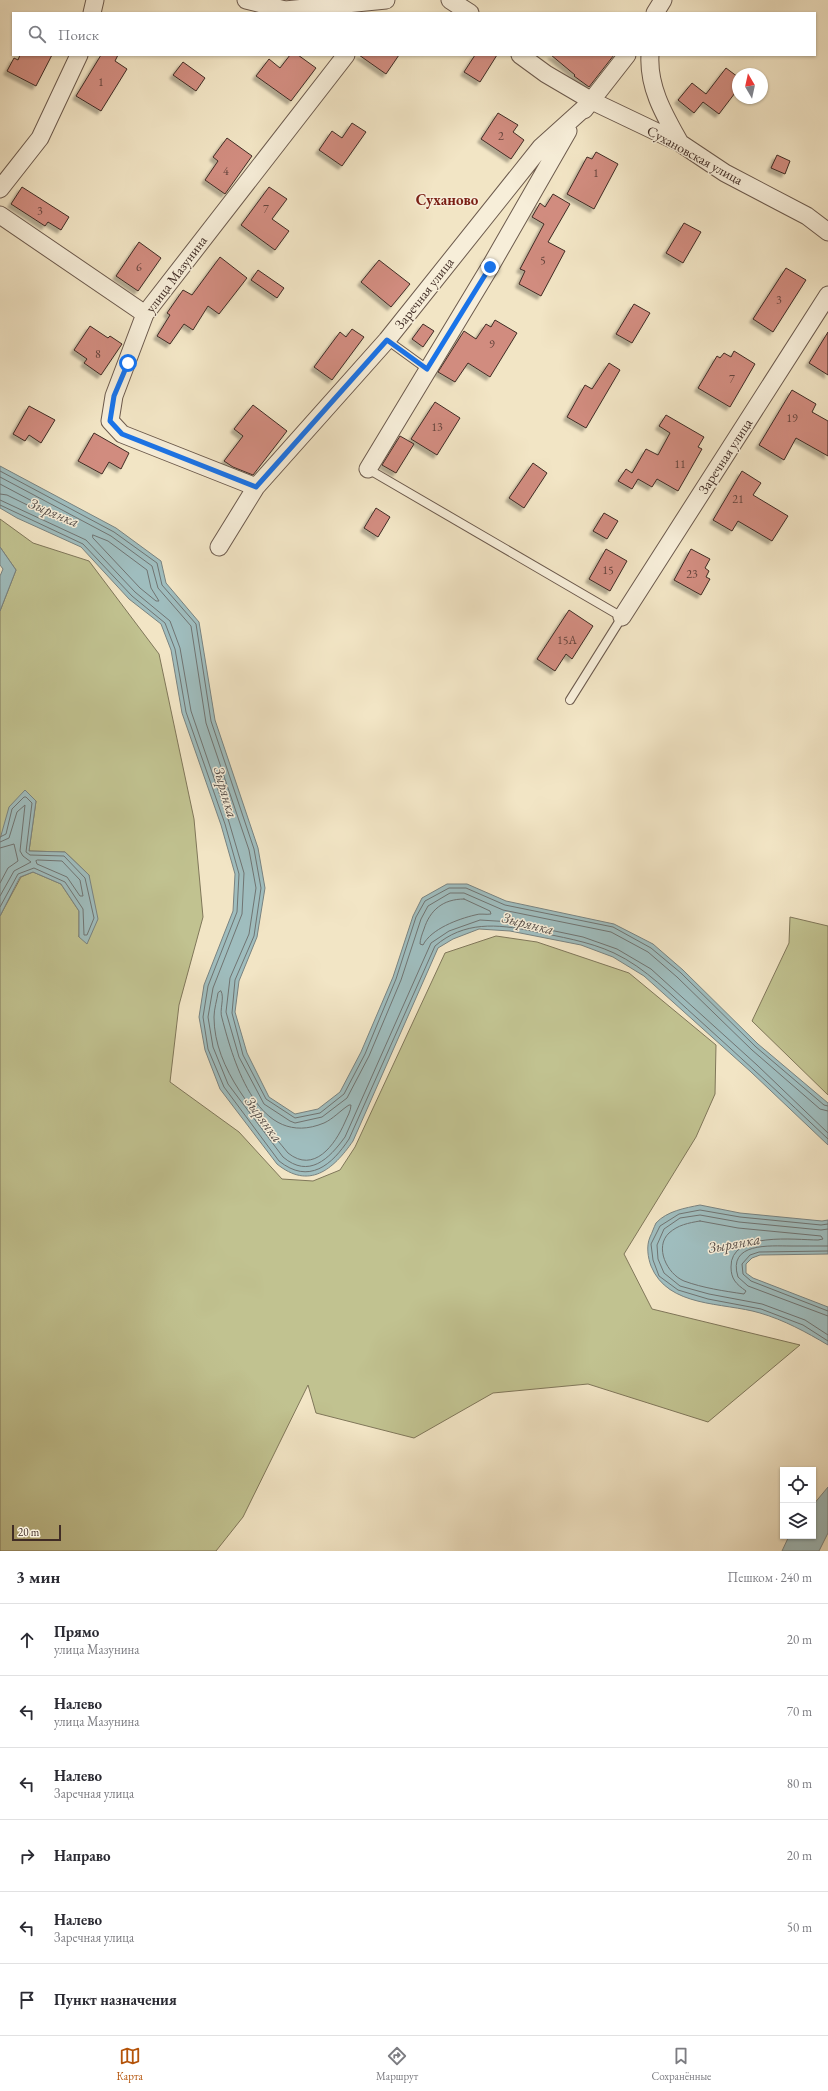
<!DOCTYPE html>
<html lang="ru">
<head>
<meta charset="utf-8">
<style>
	body { margin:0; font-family:"EB Garamond",serif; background:#f7f7f7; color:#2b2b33 }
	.controls { position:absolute; right:12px; bottom:12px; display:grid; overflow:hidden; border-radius:0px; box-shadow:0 1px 3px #0004 }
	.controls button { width:36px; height:36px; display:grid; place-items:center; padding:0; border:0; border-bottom:1px solid #e1e1e2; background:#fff; color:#2b2b33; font:20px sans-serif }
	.compass { position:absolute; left:732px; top:68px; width:36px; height:36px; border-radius:50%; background:#fff; box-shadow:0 1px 3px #0004; rotate:351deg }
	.scale { position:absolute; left:12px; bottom:10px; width:49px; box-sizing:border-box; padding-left:4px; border:2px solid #402c25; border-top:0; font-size:11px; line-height:14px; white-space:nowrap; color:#402c25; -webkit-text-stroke:3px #f7eed9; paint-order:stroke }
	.stop { position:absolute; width:12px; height:12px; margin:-9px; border:3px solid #1a73e8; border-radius:50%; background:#fff }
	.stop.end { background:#1a73e8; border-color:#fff; box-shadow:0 1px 4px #0008 }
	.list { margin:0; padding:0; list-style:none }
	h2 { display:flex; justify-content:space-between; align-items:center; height:52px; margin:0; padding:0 16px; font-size:17px }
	h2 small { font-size:13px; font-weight:400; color:#7c7c81 }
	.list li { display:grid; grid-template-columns:26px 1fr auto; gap:12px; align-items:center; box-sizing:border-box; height:72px; padding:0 16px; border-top:1px solid #e1e1e2 }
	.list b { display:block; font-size:15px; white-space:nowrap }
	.list p { margin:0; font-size:13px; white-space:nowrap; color:#7c7c81 }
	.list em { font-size:13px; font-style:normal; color:#7c7c81 }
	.icon { flex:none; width:22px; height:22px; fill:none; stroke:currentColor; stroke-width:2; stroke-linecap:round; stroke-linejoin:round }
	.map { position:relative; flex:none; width:828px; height:1551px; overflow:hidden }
	.search { position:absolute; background:#fff; box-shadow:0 1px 3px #0004; left:12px; right:12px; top:12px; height:44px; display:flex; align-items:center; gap:10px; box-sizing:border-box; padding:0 14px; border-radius:0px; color:#7c7c81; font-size:15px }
	.sheet { height:484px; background:#fff }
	nav { display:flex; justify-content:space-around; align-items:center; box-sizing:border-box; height:56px; border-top:1px solid #e1e1e2; background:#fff; font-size:11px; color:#7c7c81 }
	nav a { display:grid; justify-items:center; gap:2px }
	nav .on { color:#b45309 }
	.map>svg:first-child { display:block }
</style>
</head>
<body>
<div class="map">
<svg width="828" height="1551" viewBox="0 0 828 1551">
	<defs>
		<filter id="shadow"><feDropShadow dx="-3.5" dy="3.5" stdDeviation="1" flood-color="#0004"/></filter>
	</defs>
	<rect width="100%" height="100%" fill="#f2e5c5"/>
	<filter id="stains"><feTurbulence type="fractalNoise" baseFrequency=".005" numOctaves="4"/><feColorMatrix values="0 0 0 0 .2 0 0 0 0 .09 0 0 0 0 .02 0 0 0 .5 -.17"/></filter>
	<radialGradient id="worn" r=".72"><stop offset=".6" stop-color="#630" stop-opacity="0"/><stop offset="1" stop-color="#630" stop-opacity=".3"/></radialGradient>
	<path fill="#c1c290" stroke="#80775a" d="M 0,519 L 33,543 L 89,561 L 159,654 L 194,819 L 203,917 L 179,1005 L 170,1082 L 239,1132 L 282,1179 L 313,1181 L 340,1170 L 355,1147 L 445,953 L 496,936 L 537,942 L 629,973 L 716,1045 L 715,1094 L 696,1137 L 624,1254 L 652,1309 L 800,1345 L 708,1422 L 588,1384 L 493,1393 L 414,1438 L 316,1413 L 308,1385 L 243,1517 L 216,1551 L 0,1551 L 0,916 L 21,877 L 33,872 L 61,884 L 79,911 L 79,937 L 89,875 L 65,852 L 29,851 L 36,801 L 0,839 L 0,611 L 16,570 L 0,547 Z
		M 790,917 L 828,926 L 828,1095 L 752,1021 L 789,943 Z"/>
	<path fill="#9fbdbe" stroke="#798381" d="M 0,466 L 116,528 L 161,561 L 166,583 L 199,622 L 215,720 L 258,848 L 265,888 L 257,937 L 239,981 L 235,1012 L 247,1053 L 269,1097 L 295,1114 L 318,1109 L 340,1092 L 361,1052 L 393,977 L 413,916 L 422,898 L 447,884 L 467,884 L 506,901 L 614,924 L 653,944 L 683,970 L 758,1044 L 828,1103 L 828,1145 L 751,1072 L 644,976 L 613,957 L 581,945 L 510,931 L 479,929 L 453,939 L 438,948 L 353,1141 C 333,1170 309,1190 277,1164 L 220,1089 L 205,1050 L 199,1017 L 204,985 L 233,911 L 235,874 L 221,825 L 182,713 L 171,650 L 161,624 L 129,599 L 81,547 L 17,518 L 0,508 Z
		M 0,547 L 16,570 L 0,611 L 0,576 L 3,569 L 0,565 Z
		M 25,790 L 36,801 L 29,851 L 65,852 L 89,875 L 98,919 L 87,944 L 79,937 L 79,911 L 61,884 L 33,872 L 20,877 L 0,916 L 0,839 L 9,807 Z
		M 700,1205 L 740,1213 L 822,1221 L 828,1220 L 828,1254 L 760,1255 L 752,1258 L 746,1264 L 746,1273 L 753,1278 L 828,1307 L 828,1345 C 806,1332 784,1320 760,1313 C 723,1302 668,1308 651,1266 C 648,1258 646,1246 650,1237 C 652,1233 654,1227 656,1223 C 667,1211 685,1208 700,1205 Z
		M 828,1487 L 828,1533 L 819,1551 L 782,1551 L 789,1536 L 813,1536 L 813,1505 Z"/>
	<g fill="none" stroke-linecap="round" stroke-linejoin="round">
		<path stroke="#707472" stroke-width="1" d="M 0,471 L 114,532 L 157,563 L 162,585 L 196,624 L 211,721 L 254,849 L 261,888 L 254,936 L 235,980 L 232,1013 L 243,1055 L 266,1099 L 295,1118 L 320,1113 L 344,1094 L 365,1054 L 396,979 L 416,917 L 425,901 L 449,888 L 466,888 L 505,905 L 613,927 L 651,948 L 681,973 L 756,1047 L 824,1105 L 828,1106
			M 0,477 L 111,536 L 152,566 L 158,588 L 191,626 L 206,723 L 249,850 L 256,888 L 249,934 L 230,978 L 226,1012 L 239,1057 L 264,1104 L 290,1121 L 295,1123 L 322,1117 L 347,1098 L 369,1056 L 401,980 L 421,919 L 428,906 L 450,893 L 464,893 L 503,910 L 611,932 L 648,952 L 677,977 L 752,1050 L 820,1109 L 828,1111
			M 0,484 L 64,518 L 65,521 L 62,522 L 7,495 L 0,494
			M 0,500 L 86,540 L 135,592 L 170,621 L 180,648 L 191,711 L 229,822 L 244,873 L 242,914 L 213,988 L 208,1017 L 213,1047 L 228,1084 L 283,1157 C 309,1179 329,1159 345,1137 L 431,943 L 449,931 L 480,920 L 512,922 L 583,937 L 617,949 L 651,969 L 757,1065 L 828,1133
			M 0,505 L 83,544 L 132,596 L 165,623 L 175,649 L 186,712 L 225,824 L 239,874 L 237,912 L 208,986 L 203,1017 L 208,1049 L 224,1087 L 279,1161 C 309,1185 332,1165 349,1139 L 435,946 C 464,921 497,924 532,931 C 560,937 588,941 614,953 C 646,968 671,995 697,1018 C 741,1058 785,1098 828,1139
			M 93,535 L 108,541 L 147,570 L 151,588 L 159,601 L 156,601 L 140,588 L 93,538 Z
			M 0,837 L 6,834 L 12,809 L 24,797 L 26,797 L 32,803 L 26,852 L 30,855 L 64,856 L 85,878 L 94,918 L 87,935 L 84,935 L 83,909 L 65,882 L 34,868 L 18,874 L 0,907
			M 0,842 L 9,838 L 17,812 L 25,805 L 20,851 L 23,856 L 31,862 L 14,871 L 0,896
			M 0,848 L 14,844 L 18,861 L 8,868 L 0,883
			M 38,860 L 62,861 L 80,880 L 83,896 L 80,896 L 67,877 L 37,864 L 36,861 Z
			M 464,899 L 490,911 L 491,914 C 486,915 480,913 475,915 C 458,919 431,929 423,945 L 420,944 C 420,940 422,934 424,929 C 430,910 443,899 464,899 Z
			M 221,991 C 225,998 219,1010 222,1018 C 234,1064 259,1150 324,1123 C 333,1119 341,1110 349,1105 L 351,1105 C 351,1111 347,1117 345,1122 C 335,1145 314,1174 288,1153 C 257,1115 214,1070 214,1017 C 214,1009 217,1000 218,993 Z
			M 700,1221 L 738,1228 L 821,1236 L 823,1239 L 818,1240 C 796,1240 730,1231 731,1267 C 731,1279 736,1284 746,1291 L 744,1294 C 724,1291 703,1288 684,1281 C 667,1274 654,1247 669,1233 C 678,1225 688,1223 700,1221 Z
			M 828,1224 L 821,1225 L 740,1217 L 700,1210 L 679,1214 L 660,1226 L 651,1244 L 653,1260 L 659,1276 L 678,1290 L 708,1299 L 761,1309 L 803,1325 L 828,1341
			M 828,1229 L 821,1230 L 739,1222 L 700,1215 L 680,1218 L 664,1229 L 657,1245 L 658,1259 L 664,1273 L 680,1286 L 709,1294 L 762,1304 L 805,1320 L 828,1335
			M 828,1246 C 816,1246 803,1246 791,1246 C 770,1246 727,1242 738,1277 L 748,1286 L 828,1316
			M 828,1251 L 759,1252 L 750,1255 L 742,1264 L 743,1274 L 751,1281 L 828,1311"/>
	</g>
	<path fill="#d18c7f" stroke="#402c25" filter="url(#shadow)" d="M 20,55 L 52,55 L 36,86 L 7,71 L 14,58 L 18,60 Z
		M 101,55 L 118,55 L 115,61 L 127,69 L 101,111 L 76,96 Z
		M 290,55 L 298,55 L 316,68 L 291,101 L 256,76 L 269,59 L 280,68 Z
		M 359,55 L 399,55 L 386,74 Z
		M 475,55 L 497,55 L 480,82 L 464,72 Z
		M 551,55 L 614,55 L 589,87 L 574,76 L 575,75 Z
		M 183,62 L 205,78 L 196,91 L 173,75 Z
		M 726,68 L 738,77 L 738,89 L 719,114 L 703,102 L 694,113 L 678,100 L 692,83 L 706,94 Z
		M 498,113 L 518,125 L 513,132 L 524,140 L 511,159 L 481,139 Z
		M 352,123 L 366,132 L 342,166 L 319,150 L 332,131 L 342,138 Z
		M 227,138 L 252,156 L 225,194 L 205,180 L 218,161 L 213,157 Z
		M 596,152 L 618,164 L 594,209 L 567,194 L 587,157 L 592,159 Z
		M 777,155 L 790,161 L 785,174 L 771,168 Z
		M 22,187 L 69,217 L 61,230 L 48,222 L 45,226 L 11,204 Z
		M 269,187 L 287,199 L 272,219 L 289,231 L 275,250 L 241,225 Z
		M 553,194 L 570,204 L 548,242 L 565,251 L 541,296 L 519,284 L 525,271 L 520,269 L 544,224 L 532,217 L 540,203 L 545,207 Z
		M 684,223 L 701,232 L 683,263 L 666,253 Z
		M 139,242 L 161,258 L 138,291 L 116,276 Z
		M 220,257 L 247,278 L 219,314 L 208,306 L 193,330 L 184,324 L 170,344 L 157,336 L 170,315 L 167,313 L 183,290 L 192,295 Z
		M 379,260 L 410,284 L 391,307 L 361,282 Z
		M 786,268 L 806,280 L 773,332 L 753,319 Z
		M 258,270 L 284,288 L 277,298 L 251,280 Z
		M 634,304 L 650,313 L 632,343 L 616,334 Z
		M 495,320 L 517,333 L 490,377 L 468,363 L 455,382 L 438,372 L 464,331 L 476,339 L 486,324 L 491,327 Z
		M 423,324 L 434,331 L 423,347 L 412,339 Z
		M 90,326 L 108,338 L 110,336 L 122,344 L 101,375 L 84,363 L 87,359 L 74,350 Z
		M 352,329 L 364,337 L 332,380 L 314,367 L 340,332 L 346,337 Z
		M 828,332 L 828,375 L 809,363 Z
		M 734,351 L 755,364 L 730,407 L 698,388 L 717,356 L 720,358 L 724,353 L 731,357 Z
		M 609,363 L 620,370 L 586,428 L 567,417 L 585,385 L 592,389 Z
		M 792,390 L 816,404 L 812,412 L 828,421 L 828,456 L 796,438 L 784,460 L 759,445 Z
		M 435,402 L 460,418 L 437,455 L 411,439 Z
		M 253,405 L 287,431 L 253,475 L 233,467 L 224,461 L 243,436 L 234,429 Z
		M 29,406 L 55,420 L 41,443 L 29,435 L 25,441 L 13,434 Z
		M 666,415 L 704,437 L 698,447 L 702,449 L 678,491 L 657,479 L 652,487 L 638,479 L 632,489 L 618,481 L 626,469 L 632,473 L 646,449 L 658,455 L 670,433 L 659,426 Z
		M 94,433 L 129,453 L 121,469 L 109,462 L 102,474 L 78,461 Z
		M 400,436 L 414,444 L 396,473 L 382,465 Z
		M 533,463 L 547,473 L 524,508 L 509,498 Z
		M 742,471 L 761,483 L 753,495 L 788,516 L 772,541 L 738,521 L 732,531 L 713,520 Z
		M 376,508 L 390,517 L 378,537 L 364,528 Z
		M 604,513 L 618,521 L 607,539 L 593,531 Z
		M 606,549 L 627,561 L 610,591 L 589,579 Z
		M 691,549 L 710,559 L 705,568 L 709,571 L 706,577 L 710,579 L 701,595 L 674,580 Z
		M 569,610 L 593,626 L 572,659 L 566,654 L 555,671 L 537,659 Z"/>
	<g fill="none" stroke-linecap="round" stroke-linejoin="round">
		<defs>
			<path id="lane" d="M 387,340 L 427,369
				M 368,469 L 622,617 L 570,700"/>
			<path id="street" d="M 246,0 L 285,10 L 386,0
				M 450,0 L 470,13
				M 92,13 L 95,0
				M 655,13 L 663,0
				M 520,55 L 546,74 L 592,101 L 680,143 L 725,173 L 807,216 L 828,232
				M 650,55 C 648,88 665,116 680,143
				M 584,110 L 627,55
				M 0,189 L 40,138 L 79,55
				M 0,215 L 145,314
				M 368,469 L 490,267 L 568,131
				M 256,487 L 122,434 L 110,421 L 114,396 L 145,314 L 346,55
				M 219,547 L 256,487 L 387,340 L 541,147 L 592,101
				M 622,617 L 828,295"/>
		</defs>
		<use href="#lane" stroke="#6c5a4d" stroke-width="10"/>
		<use href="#street" stroke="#6c5a4d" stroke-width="19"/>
		<use href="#lane" stroke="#f7eed9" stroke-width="8"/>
		<use href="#street" stroke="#f7eed9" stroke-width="17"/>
	</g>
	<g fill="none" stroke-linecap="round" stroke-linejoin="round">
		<path stroke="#1a73e8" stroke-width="5" d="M 128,363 L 114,396 L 110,421 L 122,434 L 256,487 L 387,340 L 427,369 L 490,267"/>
	</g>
	<g text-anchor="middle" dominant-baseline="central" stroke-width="3" stroke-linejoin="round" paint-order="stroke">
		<g font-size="12" fill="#64443c">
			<text x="101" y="82">1</text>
			<text x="501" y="136">2</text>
			<text x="226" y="171">4</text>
			<text x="596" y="173">1</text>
			<text x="266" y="209">7</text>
			<text x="40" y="211">3</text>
			<text x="543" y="260">5</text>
			<text x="139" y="267">6</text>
			<text x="779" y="300">3</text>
			<text x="492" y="344">9</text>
			<text x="98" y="354">8</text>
			<text x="732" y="379">7</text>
			<text x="792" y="418">19</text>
			<text x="437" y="427">13</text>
			<text x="680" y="464">11</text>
			<text x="738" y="499">21</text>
			<text x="608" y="570">15</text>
			<text x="692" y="574">23</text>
			<text x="567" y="640">15А</text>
		</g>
		<g font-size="14" fill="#402c25" stroke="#f7eed9">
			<text transform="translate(695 155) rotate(29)">Сухановская улица</text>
			<text transform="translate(176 274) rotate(-53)">улица Мазунина</text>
			<text transform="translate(424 293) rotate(-52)">Заречная улица</text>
			<text transform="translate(725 456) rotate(-57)">Заречная улица</text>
		</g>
		<g font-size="15" font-weight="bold" fill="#7a1f14" stroke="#f7eed9">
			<text x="447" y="199">Суханово</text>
		</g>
		<g font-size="15" font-style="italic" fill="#58504b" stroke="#f7eed9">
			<text transform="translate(54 512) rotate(23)">Зырянка</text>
			<text transform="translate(226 792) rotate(74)">Зырянка</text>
			<text transform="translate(528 923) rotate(14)">Зырянка</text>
			<text transform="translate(264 1119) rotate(54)">Зырянка</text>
			<text transform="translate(734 1243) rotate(-10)">Зырянка</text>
		</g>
	</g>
	<rect width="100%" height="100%" filter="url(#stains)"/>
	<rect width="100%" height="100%" fill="url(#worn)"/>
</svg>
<div class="controls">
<button><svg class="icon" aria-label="locate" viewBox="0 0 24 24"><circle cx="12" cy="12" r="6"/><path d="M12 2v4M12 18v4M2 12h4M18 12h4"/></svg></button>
<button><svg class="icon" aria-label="layers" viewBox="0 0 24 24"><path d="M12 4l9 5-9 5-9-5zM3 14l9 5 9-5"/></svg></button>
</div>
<svg class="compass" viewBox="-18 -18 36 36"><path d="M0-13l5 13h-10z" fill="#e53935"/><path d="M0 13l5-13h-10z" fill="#7c7c81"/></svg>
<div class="scale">20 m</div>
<div class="stop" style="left:128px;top:363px"></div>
<div class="stop end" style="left:490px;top:267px"></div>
<div class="search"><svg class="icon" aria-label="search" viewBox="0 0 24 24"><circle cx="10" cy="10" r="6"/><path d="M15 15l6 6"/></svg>Поиск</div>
</div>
<section class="sheet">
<h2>3 мин<small>Пешком · 240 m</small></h2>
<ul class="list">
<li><svg class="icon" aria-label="ahead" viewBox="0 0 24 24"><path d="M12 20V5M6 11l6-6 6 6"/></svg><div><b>Прямо</b><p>улица Мазунина</p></div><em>20 m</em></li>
<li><svg class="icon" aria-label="left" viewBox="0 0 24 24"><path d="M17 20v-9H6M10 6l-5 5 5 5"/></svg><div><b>Налево</b><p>улица Мазунина</p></div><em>70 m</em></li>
<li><svg class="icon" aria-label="left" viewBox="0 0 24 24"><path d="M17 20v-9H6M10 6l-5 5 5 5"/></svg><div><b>Налево</b><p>Заречная улица</p></div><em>80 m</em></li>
<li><svg class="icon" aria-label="right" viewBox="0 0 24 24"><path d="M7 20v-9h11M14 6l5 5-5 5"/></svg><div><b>Направо</b></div><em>20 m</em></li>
<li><svg class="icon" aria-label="left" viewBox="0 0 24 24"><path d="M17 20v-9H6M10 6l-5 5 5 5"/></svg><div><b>Налево</b><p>Заречная улица</p></div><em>50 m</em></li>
<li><svg class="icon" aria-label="arrive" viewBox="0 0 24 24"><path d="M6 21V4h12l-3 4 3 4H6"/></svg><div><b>Пункт назначения</b></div></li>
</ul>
</section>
<nav>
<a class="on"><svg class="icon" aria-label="map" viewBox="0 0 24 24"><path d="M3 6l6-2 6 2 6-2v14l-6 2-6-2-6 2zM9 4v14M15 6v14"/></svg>Карта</a>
<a><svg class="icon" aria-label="directions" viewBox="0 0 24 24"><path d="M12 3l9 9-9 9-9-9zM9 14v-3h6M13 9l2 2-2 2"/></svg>Маршрут</a>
<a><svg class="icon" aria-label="saved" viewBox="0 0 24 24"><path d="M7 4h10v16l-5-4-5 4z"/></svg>Сохранённые</a>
</nav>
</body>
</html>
